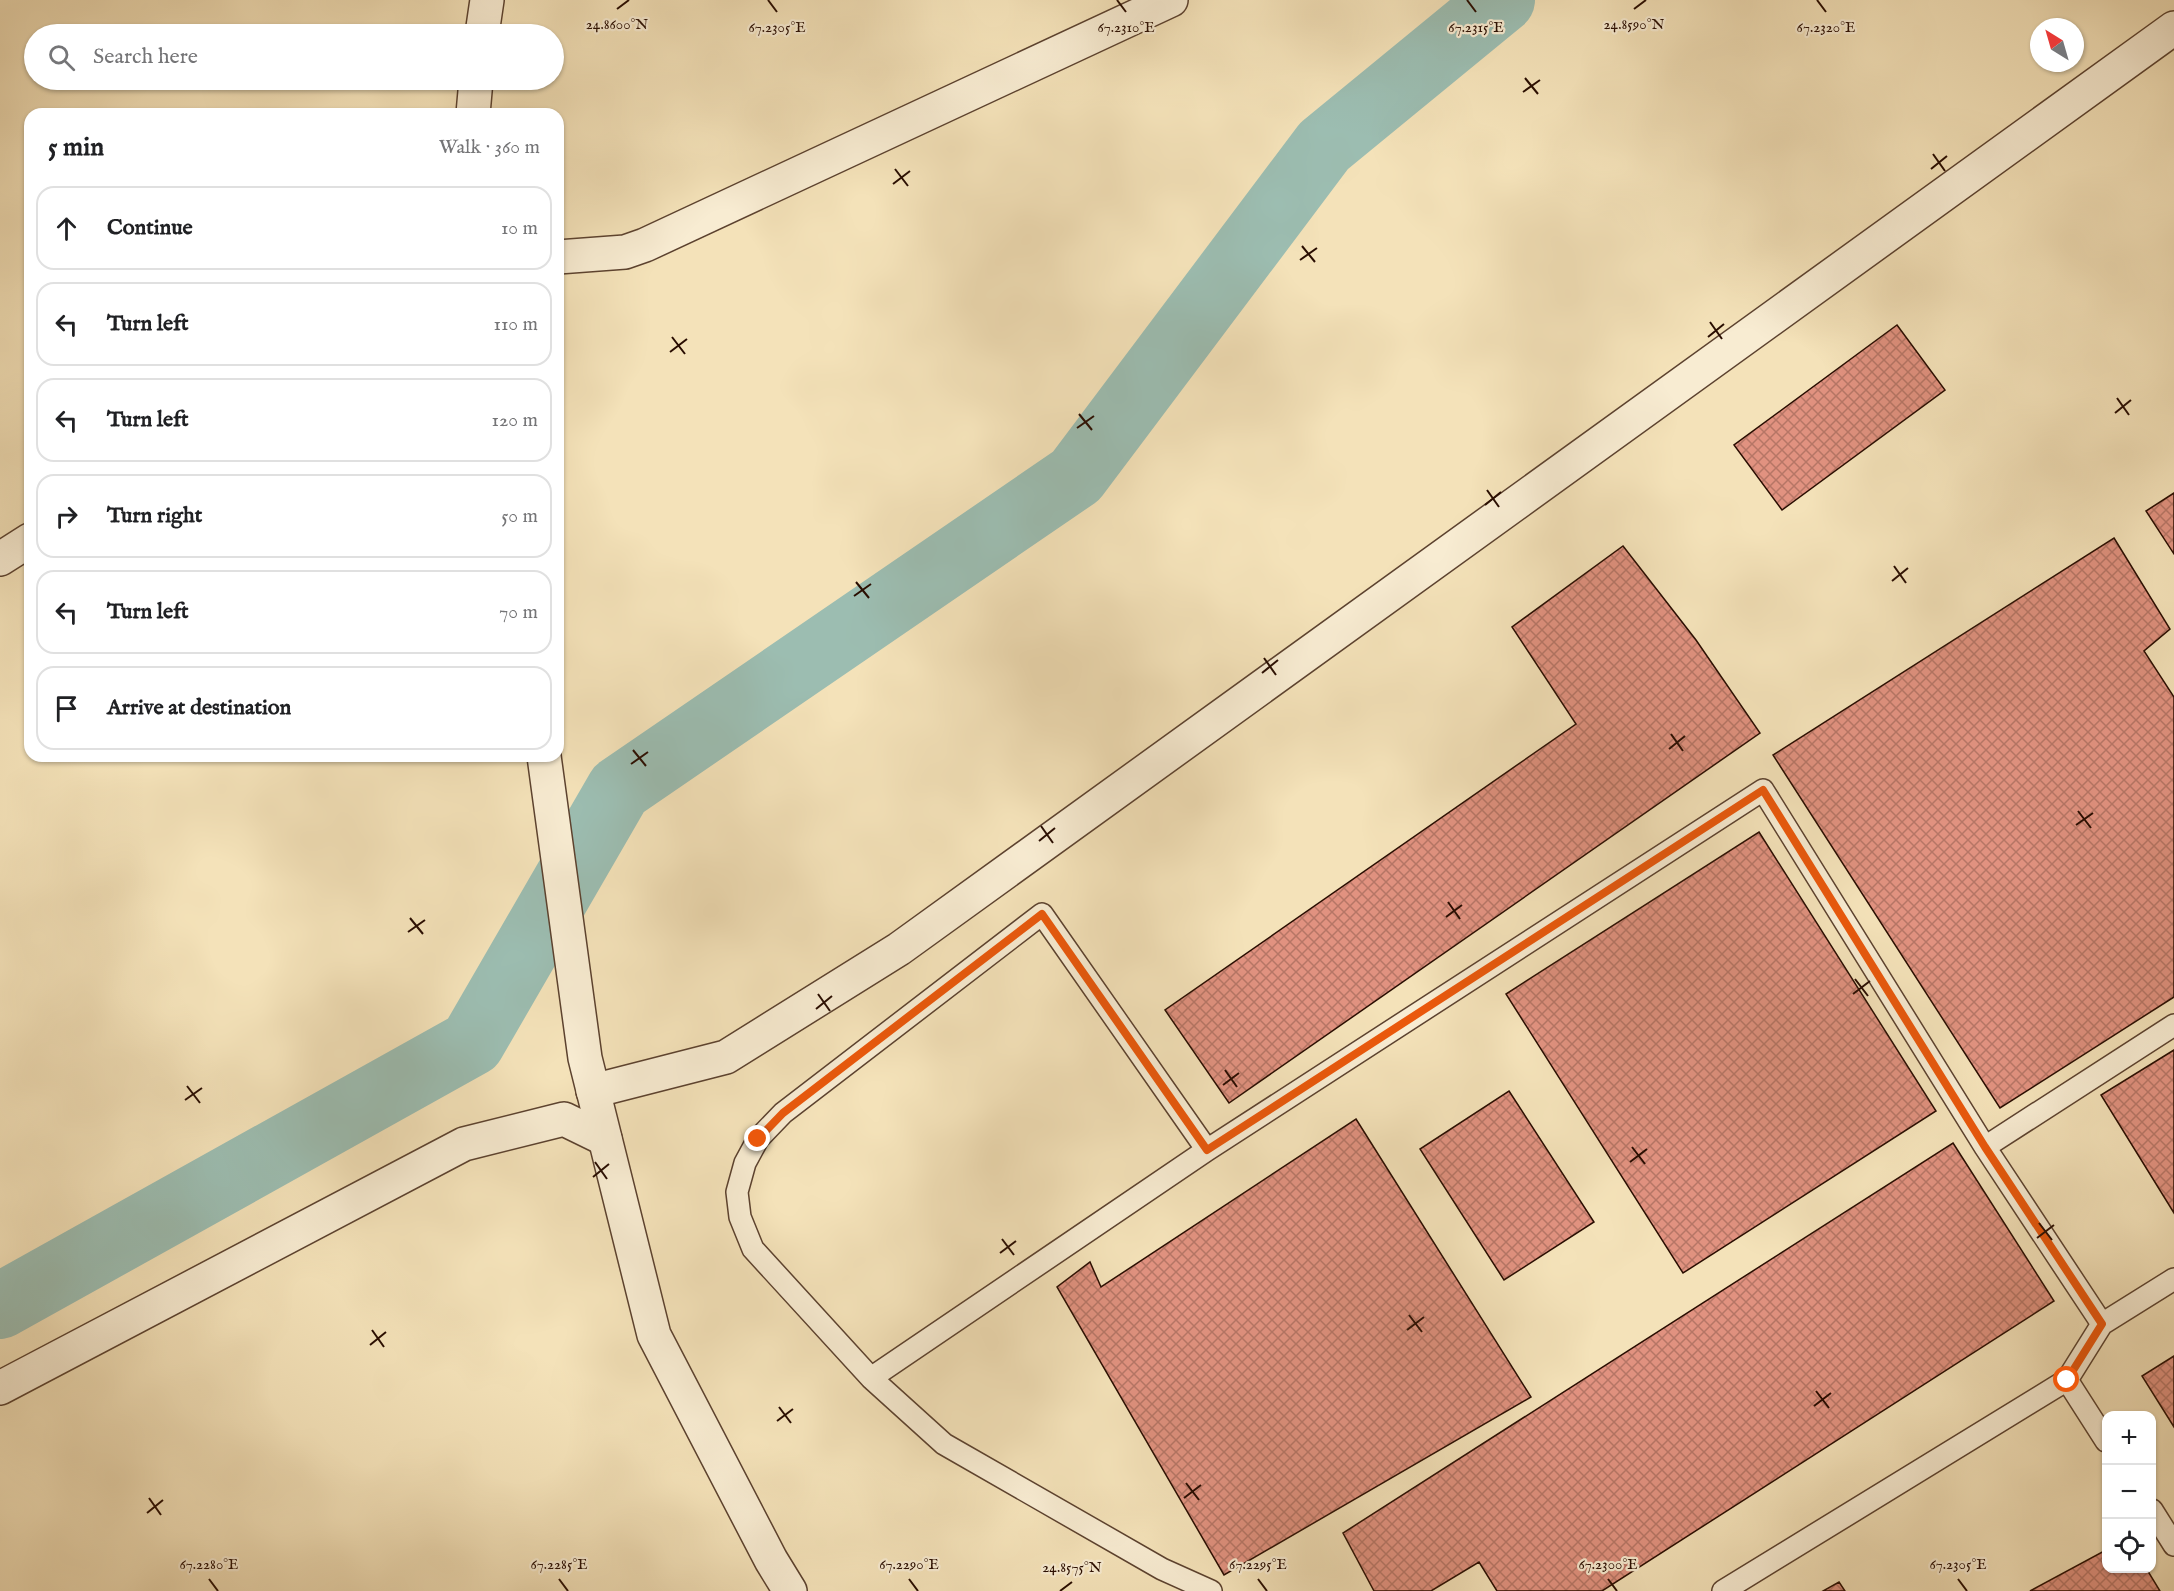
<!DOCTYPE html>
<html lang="en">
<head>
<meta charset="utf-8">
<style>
	body { margin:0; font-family:"IM FELL English",serif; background:#f6f6f6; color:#202124 }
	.controls { position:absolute; right:18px; bottom:18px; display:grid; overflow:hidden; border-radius:12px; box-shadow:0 2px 4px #0004 }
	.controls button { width:54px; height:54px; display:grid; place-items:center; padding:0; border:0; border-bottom:2px solid #e0e0e0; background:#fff; color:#202124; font:30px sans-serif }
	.compass { position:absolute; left:2030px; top:18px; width:54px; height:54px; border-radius:50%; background:#fff; box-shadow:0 2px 4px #0004; rotate:323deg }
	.stop { position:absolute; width:18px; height:18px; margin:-14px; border:4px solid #ea580c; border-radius:50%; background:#fff }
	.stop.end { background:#ea580c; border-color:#fff; box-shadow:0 2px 6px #0008 }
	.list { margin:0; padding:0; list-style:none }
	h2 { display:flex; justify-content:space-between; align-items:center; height:78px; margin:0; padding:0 24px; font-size:26px }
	h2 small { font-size:20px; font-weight:400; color:#757577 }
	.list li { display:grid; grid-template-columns:39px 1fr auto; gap:18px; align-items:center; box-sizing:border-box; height:84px; margin:0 12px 12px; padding:0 12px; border:2px solid #e0e0e0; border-radius:18px }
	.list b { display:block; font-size:22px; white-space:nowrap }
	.list em { font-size:20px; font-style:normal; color:#757577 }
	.icon { flex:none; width:33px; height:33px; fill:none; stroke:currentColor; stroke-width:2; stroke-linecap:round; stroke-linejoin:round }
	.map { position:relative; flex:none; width:2174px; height:1591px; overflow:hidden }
	.search { position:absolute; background:#fff; box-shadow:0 2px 4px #0004; left:24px; top:24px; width:540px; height:66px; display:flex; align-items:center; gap:15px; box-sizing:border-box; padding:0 21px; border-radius:33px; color:#757577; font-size:22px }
	.panel { position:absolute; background:#fff; box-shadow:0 2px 4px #0004; left:24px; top:108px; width:540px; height:654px; border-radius:18px }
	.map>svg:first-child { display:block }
</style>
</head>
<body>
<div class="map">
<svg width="2174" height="1591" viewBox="0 0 2174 1591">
	<defs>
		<pattern id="building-cross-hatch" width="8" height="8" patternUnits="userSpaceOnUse" patternTransform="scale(1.5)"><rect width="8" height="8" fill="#e19280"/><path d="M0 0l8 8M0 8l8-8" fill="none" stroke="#b67666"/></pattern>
	</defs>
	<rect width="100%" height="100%" fill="#f4e2b9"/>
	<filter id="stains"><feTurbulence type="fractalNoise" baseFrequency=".00333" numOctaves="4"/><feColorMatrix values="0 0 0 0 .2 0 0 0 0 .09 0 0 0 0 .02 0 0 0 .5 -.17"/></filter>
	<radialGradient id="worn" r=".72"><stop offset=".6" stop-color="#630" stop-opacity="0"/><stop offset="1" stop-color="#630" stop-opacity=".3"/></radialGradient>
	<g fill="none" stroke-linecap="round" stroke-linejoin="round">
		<path stroke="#9cbdb1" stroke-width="66" d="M 0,1306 L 472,1043 L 619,789 L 1076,476 L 1324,146 L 1502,0"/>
	</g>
	<path fill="url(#building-cross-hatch)" stroke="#290d01" stroke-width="1.5" d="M 1897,325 L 1945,390 L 1782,510 L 1734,445 Z
		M 2174,493 L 2174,554 L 2146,511 Z
		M 2114,538 L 2170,629 L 2144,651 L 2174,697 L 2174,997 L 2000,1108 L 1773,755 Z
		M 1623,546 L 1696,640 L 1760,733 L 1229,1103 L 1165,1010 L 1576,724 L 1512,627 Z
		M 1759,832 L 1936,1111 L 1683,1273 L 1506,994 Z
		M 2174,1050 L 2174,1213 L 2101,1095 Z
		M 1509,1091 L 1594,1222 L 1504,1280 L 1420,1149 Z
		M 1356,1119 L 1531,1397 L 1224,1575 L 1057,1287 L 1090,1262 L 1101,1287 Z
		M 1953,1143 L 2054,1301 L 1602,1591 L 1497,1591 L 1479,1562 L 1431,1591 L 1374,1591 L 1343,1533 Z
		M 2174,1356 L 2174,1427 L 2142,1376 Z
		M 2106,1550 L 2106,1568 L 2146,1568 L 2160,1591 L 2030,1591 Z
		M 1839,1582 L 1845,1591 L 1823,1591 Z"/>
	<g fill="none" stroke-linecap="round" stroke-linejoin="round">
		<defs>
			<path id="service" d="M 1985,1147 L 2174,1025
				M 1207,1150 L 1042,914 L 783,1113 L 758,1139 L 745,1163 L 737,1192 L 740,1217 L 753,1249 L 871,1378 L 944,1444 L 1162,1569 L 1211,1591
				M 871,1378 L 1207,1150 L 1763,790 L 1985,1147 L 2102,1324
				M 2067,1380 L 2106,1441
				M 2152,1510 L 2174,1545
				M 1723,1591 L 2067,1380 L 2102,1324 L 2174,1279"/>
			<path id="minor" d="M 558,257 L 625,252 L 645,245 L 1171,0
				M 0,559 L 30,540
				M 593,1091 L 726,1057 L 899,949 L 2174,28
				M 0,1388 L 464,1144 L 564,1119 L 605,1139"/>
			<path id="tertiary" d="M 482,34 L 487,0
				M 473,114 L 476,80
				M 544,756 L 585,1058 L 654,1335 L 771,1560 L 790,1591"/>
		</defs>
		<use href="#service" stroke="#5c422f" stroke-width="24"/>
		<use href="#minor" stroke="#5c422f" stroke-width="36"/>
		<use href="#tertiary" stroke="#5c422f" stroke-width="36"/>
		<use href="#service" stroke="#f8ecd2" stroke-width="21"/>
		<use href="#minor" stroke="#f8ecd2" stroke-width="33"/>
		<use href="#tertiary" stroke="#f8ecd2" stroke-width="33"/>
	</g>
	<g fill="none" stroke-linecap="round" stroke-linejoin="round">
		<path stroke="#ea580c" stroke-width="8" d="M 758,1139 L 783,1113 L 1042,914 L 1207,1150 L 1763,790 L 1985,1147 L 2102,1324 L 2067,1380"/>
	</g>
	<path fill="none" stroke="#290d01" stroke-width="2" d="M 768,0 L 777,12M 1117,0 L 1126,12M 1467,0 L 1476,12M 1817,0 L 1826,12M 617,9 L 629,0M 1634,9 L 1646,0M 1525,78 L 1538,94M 1523,92 L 1540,80M 1933,154 L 1945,171M 895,169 L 908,186M 1931,169 L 1947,156M 893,184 L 910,171M 1302,246 L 1315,262M 1300,260 L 1317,248M 1710,322 L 1722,339M 672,337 L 685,354M 1708,337 L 1724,324M 670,352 L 687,339M 2117,398 L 2129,415M 2115,413 L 2131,400M 1079,414 L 1092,430M 1077,428 L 1094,416M 1487,490 L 1499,507M 1485,505 L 1501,492M 1894,566 L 1906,583M 1892,581 L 1908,568M 856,582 L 869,598M 854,596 L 871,584M 1264,658 L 1276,675M 1262,673 L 1278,660M 1671,734 L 1683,751M 1669,749 L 1685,736M 633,750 L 646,766M 631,764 L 648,752M 2078,811 L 2091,828M 2076,825 L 2093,813M 1041,826 L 1053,843M 1039,841 L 1055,828M 1448,902 L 1460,919M 1446,917 L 1462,905M 410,918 L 423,934M 408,932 L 425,920M 1855,979 L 1868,996M 818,994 L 830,1011M 1853,994 L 1870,981M 816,1009 L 832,996M 1225,1070 L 1237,1087M 1223,1085 L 1239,1073M 187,1086 L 200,1103M 185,1100 L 202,1088M 1632,1147 L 1645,1164M 595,1162 L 607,1179M 1630,1162 L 1647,1149M 593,1177 L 609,1164M 2039,1223 L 2052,1240M 2037,1238 L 2054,1225M 1002,1239 L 1014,1255M 1000,1253 L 1016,1241M 1409,1315 L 1422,1332M 372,1330 L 384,1347M 1407,1330 L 1424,1317M 370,1345 L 386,1332M 1816,1391 L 1829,1408M 1814,1406 L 1831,1393M 779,1407 L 791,1423M 777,1421 L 793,1409M 1186,1483 L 1199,1500M 149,1498 L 161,1515M 1184,1498 L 1201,1485M 147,1513 L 163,1500M 209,1579 L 218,1591M 559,1579 L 568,1591M 909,1579 L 918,1591M 1258,1579 L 1267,1591M 1608,1579 L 1617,1591M 1958,1579 L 1967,1591M 1060,1591 L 1072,1582"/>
	<g font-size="15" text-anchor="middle" fill="#290d01" stroke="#f8ecd2" stroke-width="4.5" stroke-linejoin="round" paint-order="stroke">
		<text x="617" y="29">24.8600°N</text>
		<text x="1634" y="29">24.8590°N</text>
		<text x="777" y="32">67.2305°E</text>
		<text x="1126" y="32">67.2310°E</text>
		<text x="1476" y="32">67.2315°E</text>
		<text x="1826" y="32">67.2320°E</text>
		<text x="209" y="1569">67.2280°E</text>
		<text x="559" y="1569">67.2285°E</text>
		<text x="909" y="1569">67.2290°E</text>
		<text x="1258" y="1569">67.2295°E</text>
		<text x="1608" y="1569">67.2300°E</text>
		<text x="1958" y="1569">67.2305°E</text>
		<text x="1072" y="1572">24.8575°N</text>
	</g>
	<rect width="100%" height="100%" filter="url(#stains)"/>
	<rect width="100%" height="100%" fill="url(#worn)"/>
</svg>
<div class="controls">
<button>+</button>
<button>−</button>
<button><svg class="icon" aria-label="locate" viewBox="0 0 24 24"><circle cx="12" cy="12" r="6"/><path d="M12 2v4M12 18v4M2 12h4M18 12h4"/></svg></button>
</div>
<svg class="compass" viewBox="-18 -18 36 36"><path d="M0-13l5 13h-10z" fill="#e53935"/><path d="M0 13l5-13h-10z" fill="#757577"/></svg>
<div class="stop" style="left:2067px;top:1380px"></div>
<div class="stop end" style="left:758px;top:1139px"></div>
<div class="search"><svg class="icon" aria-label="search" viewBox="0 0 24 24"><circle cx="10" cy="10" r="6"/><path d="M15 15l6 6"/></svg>Search here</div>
<section class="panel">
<h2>5 min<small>Walk · 360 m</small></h2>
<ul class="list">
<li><svg class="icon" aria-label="ahead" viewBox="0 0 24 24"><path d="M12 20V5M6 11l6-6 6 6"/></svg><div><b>Continue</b></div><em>10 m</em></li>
<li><svg class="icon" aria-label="left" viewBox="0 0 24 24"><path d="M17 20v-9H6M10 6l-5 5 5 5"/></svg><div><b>Turn left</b></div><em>110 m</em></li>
<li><svg class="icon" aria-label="left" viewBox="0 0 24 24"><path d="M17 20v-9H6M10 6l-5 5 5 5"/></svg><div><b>Turn left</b></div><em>120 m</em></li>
<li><svg class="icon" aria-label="right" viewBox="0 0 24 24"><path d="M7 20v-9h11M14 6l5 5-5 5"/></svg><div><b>Turn right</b></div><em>50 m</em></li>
<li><svg class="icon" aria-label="left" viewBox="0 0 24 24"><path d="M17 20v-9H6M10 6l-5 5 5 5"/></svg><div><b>Turn left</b></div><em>70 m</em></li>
<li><svg class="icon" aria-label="arrive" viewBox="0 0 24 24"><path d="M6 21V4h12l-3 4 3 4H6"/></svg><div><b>Arrive at destination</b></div></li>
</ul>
</section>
</div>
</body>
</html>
